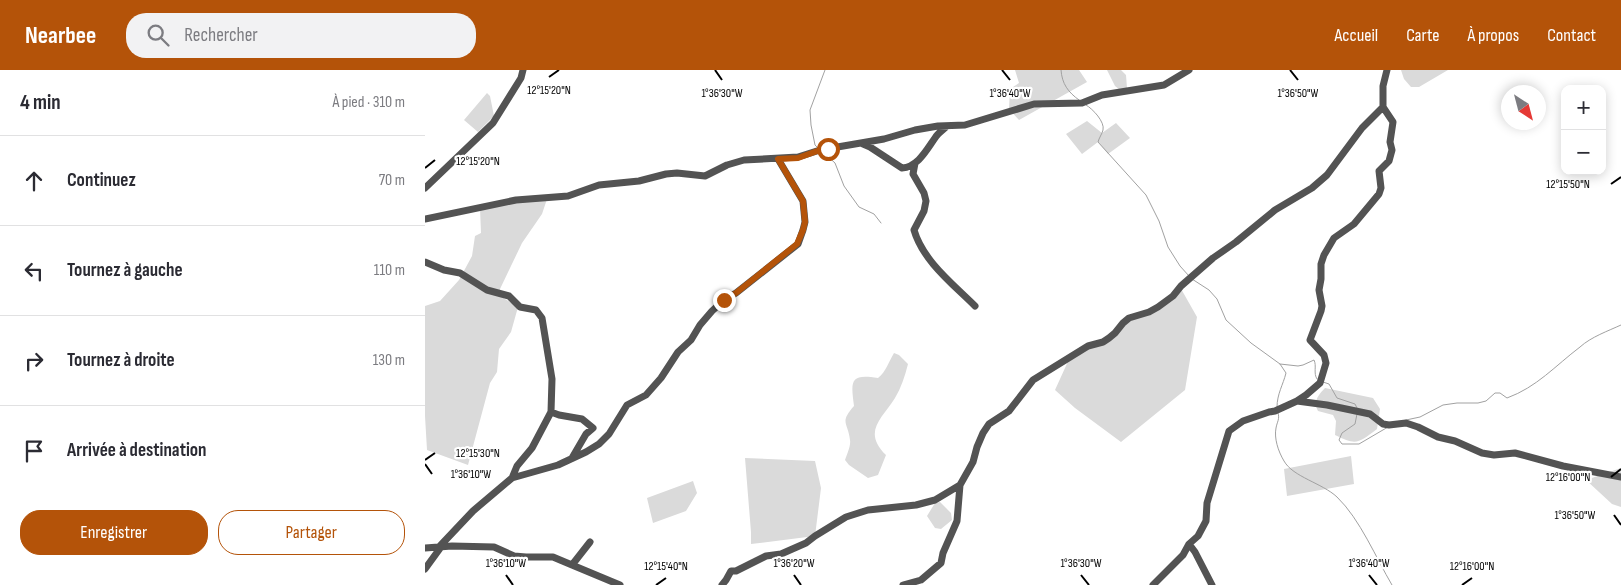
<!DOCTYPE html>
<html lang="fr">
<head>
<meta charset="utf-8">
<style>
	body { margin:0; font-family:"Sofia Sans Condensed",sans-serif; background:#f2f2f3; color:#2b2b33 }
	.controls { position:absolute; right:15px; top:15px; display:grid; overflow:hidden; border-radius:10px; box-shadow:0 2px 12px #0003 }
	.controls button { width:45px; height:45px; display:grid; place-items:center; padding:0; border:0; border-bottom:1px solid #e1e1e2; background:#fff; color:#2b2b33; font:25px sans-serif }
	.compass { position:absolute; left:1076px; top:15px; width:45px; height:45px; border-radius:50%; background:#fff; box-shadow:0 2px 12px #0003; rotate:144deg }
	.stop { position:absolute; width:15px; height:15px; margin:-11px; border:4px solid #b45309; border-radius:50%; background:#fff }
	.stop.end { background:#b45309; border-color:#fff; box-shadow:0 1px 5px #0008 }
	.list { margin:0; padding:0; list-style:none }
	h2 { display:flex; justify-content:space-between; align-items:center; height:65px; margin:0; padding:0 20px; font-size:21px }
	h2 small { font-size:16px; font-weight:400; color:#7c7c81 }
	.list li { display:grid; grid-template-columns:32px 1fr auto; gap:15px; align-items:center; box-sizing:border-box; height:90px; padding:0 20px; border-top:1px solid #e1e1e2 }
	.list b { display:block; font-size:19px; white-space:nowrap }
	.list em { font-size:16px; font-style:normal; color:#7c7c81 }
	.actions { display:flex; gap:10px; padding:15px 20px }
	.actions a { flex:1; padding:11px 0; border:1px solid #b45309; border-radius:20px; text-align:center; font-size:18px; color:#b45309 }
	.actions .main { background:#b45309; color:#fff }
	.icon { flex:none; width:28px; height:28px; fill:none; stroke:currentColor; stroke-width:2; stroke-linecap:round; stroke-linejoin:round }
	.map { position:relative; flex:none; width:1196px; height:515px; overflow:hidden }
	header { display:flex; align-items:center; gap:30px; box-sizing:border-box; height:70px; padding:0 25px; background:#b45309; color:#fff }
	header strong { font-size:24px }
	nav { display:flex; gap:28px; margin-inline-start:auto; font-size:18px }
	.search { width:350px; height:45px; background:#f2f2f3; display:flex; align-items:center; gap:12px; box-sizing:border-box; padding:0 18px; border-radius:20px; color:#7c7c81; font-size:19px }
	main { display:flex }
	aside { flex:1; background:#fff }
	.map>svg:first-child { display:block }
</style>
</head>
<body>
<header>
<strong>Nearbee</strong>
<div class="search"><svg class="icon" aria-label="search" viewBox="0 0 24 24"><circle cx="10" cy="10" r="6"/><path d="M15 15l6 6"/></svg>Rechercher</div>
<nav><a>Accueil</a><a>Carte</a><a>À propos</a><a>Contact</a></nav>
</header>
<main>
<aside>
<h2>4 min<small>À pied · 310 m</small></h2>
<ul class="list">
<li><svg class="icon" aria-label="ahead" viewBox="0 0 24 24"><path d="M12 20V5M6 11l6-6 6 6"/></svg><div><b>Continuez</b></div><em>70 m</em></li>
<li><svg class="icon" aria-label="left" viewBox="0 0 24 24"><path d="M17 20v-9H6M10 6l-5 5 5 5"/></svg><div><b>Tournez à gauche</b></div><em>110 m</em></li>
<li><svg class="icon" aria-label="right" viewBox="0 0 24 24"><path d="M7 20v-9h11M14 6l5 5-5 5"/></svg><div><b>Tournez à droite</b></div><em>130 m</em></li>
<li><svg class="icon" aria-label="arrive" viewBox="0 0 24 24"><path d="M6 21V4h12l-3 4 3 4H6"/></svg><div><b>Arrivée à destination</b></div></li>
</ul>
<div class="actions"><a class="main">Enregistrer</a><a>Partager</a></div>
</aside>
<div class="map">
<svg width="1196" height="515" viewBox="0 0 1196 515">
	<rect width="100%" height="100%" fill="#fff"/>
	<path fill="#dadada" d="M 590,0 L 654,0 L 662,12 L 594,50 L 584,39 L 585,19 L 594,13 Z
		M 682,0 L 696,0 L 701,5 L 702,18 L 695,20 L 690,16 Z
		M 976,0 L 1023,0 L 994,17 L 986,17 L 979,9 Z
		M 62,23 L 65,26 L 69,46 L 53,62 L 39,50 Z
		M 662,51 L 677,63 L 691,53 L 705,68 L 683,84 L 673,72 L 657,84 L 641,64 Z
		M 123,126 L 117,144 L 97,173 L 75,219 L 75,226 L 93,237 L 86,262 L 74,279 L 72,302 L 65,313 L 43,395 L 2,380 L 0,346 L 0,236 L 15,231 L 34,210 L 47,186 L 50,166 L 56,163 L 55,138 Z
		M 755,217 L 772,247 L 760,320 L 696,372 L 650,338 L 630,320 L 645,287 L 682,271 L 701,250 L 725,243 Z
		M 469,283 L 474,285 L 483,294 C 480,306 476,318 470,328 C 457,349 437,361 461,385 L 453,405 L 443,408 L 424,395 L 420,390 C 422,384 426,376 425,370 C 423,352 414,353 429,336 C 426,312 424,303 453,308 C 461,302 464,291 469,283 Z
		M 900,318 L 948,328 L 955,339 L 952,359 C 933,373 932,376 910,365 L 911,351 L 908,345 L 893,341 C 888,332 893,325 900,318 Z
		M 926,386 L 929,414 L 862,426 L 859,399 Z
		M 320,388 L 390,391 L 396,418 L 390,466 L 326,474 L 326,462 Z
		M 1196,398 L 1196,437 L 1187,434 L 1161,410 Z
		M 268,411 L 272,423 L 261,441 L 228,453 L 222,428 Z
		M 515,432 L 526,443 L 527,450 L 516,459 L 510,458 L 502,446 L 510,433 Z"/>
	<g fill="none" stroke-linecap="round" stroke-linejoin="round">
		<path stroke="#a1a1a1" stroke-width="1" d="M 636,0 C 637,14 643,22 654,30
			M 661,35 C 668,39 680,52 678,60 C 677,64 674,68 673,72 L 721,125 L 734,151 L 743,177 L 755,196 L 764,206
			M 393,78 L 390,75 L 386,55 L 385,40 L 400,0
			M 398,82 L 410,93 L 419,116 L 434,137 L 449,144 L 456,153
			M 767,209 L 784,220 L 792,229 L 801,250 L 826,273 L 855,294 L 861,303 C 858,315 852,324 852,337
			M 855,294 L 873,296 L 878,295 L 889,290 C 892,296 888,303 892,309
			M 898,312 L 904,314 L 912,328 L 930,334 L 932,338
			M 853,343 C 855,349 852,352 851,358 C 849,368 853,381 859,391 C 868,407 897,413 912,427 C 935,449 951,488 967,515
			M 932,344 L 930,354 L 917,363 L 914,370 L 917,374 L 934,374 L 963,357
			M 981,350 L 995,347 L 1018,335 L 1032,333 L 1053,333 L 1061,331 L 1070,323 L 1075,323 L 1082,328 C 1112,317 1130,296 1155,277 C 1166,267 1183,261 1196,255"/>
		<path stroke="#535353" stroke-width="7" d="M 438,74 L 445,77 L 477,98 C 493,97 502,79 510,68 C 513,63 518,60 522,56
			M 490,93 L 488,104 L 499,123 L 501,131 L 499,141 L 489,160 C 498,191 528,214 550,236
			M 0,118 L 68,53 L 96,8 L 98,0
			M 0,149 L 91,130 L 143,126 L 174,115 L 214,111 L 241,104 L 252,103 L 280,106 L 302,95 L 319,90 L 373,87 L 395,80 L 459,69 L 490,60 L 513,56 L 540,55 L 609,34 L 657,33 L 677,25 L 739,15 L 764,0
			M 0,192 L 19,200 L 35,203 L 62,220 L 84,226 L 95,237 L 111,240 L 117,248 L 127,309 L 126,342 L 107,378 L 92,396 L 87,408
			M 872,331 L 902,335 L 945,344 L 958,354 L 964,355 L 981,353 L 993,357 L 1013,367 L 1030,371 L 1057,383 L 1069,385 L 1090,383 L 1138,396 L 1196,407
			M 126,342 L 134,345 L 157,349 L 168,358 L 161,364 L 147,388
			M 764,474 L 770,482 L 787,515
			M 14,477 L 48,441 L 87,408 L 133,395 L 161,382 L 174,374 L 184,364 L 202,335 L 221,325 L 236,308 L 253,282 L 266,270 L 275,255 L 287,241 L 299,230 L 311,223 L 373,174 L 378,160 L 380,152 L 378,131 L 353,89
			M 0,478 L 27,476 L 69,477 L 89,486 L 101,487 L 128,487 L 147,495 L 165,472
			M 147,495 L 195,515
			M 0,499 L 16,477
			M 297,515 L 301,510 L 306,501 L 311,501 L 341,486 L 356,484 L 381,473 L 390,466 L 421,447 L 443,440 L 491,435 L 510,430 L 535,415
			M 478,515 L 496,510 L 516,493 L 518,483 L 532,451 L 535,415 L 548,392 L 552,377 L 558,363 L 564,354 L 584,341 L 608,310 L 663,276 L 678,272 L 684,268 L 690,263 L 698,253 L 704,248 L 724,242 L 733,237 L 748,226 L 756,216 L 788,188 L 811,172 L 850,140 L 887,118 L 902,105 L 937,58 L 958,37
			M 728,515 L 758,485 L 764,474 L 773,466 L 781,451 L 782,433 L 804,361 L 818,351 L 844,342 L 850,341 L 872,331 L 881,325 L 895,313 L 901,293 L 899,285 L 885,270 L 896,241 L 897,236 L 894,220 L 896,209 L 896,194 L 899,185 L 909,168 L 929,154 L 954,124 L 956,118 L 954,101 L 964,91 L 967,80 L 965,72 L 968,52 L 958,37 L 958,16 L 962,0"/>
	</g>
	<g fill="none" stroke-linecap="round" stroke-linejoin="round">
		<path stroke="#b45309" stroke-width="6" d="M 299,230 L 311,223 L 367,178 L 372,174 L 378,160 L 380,152 L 378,131 L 353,89 L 373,88 L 395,80 L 403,79"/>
	</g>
	<path fill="none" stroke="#000" stroke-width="2" d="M 290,0 L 297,10M 577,0 L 585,10M 865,0 L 873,10M 124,7 L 134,0M 0,98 L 10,90M 1186,114 L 1196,107M 0,390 L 10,383M 0,394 L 7,404M 1186,407 L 1196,399M 1189,445 L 1196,455M 81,505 L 88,515M 369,505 L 376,515M 656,505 L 664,515M 944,505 L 952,515M 231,515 L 241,508M 1037,515 L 1047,508"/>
	<g font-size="12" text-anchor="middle" fill="#000" stroke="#fff" stroke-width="4.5" stroke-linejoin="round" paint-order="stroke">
		<text x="124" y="24">12°15'20"N</text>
		<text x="297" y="27">1°36'30"W</text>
		<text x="585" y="27">1°36'40"W</text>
		<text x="873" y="27">1°36'50"W</text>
		<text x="53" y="95">12°15'20"N</text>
		<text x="1143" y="118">12°15'50"N</text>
		<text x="53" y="387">12°15'30"N</text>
		<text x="46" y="408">1°36'10"W</text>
		<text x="1143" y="411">12°16'00"N</text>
		<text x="1150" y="449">1°36'50"W</text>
		<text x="81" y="497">1°36'10"W</text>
		<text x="369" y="497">1°36'20"W</text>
		<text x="656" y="497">1°36'30"W</text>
		<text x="944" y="497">1°36'40"W</text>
		<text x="241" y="500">12°15'40"N</text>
		<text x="1047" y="500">12°16'00"N</text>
	</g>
</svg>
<div class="controls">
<button>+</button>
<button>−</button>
</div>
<svg class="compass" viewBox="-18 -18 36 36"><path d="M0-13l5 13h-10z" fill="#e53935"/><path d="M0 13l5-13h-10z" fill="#7c7c81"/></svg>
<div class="stop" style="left:403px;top:79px"></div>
<div class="stop end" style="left:299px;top:230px"></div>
</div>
</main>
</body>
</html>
